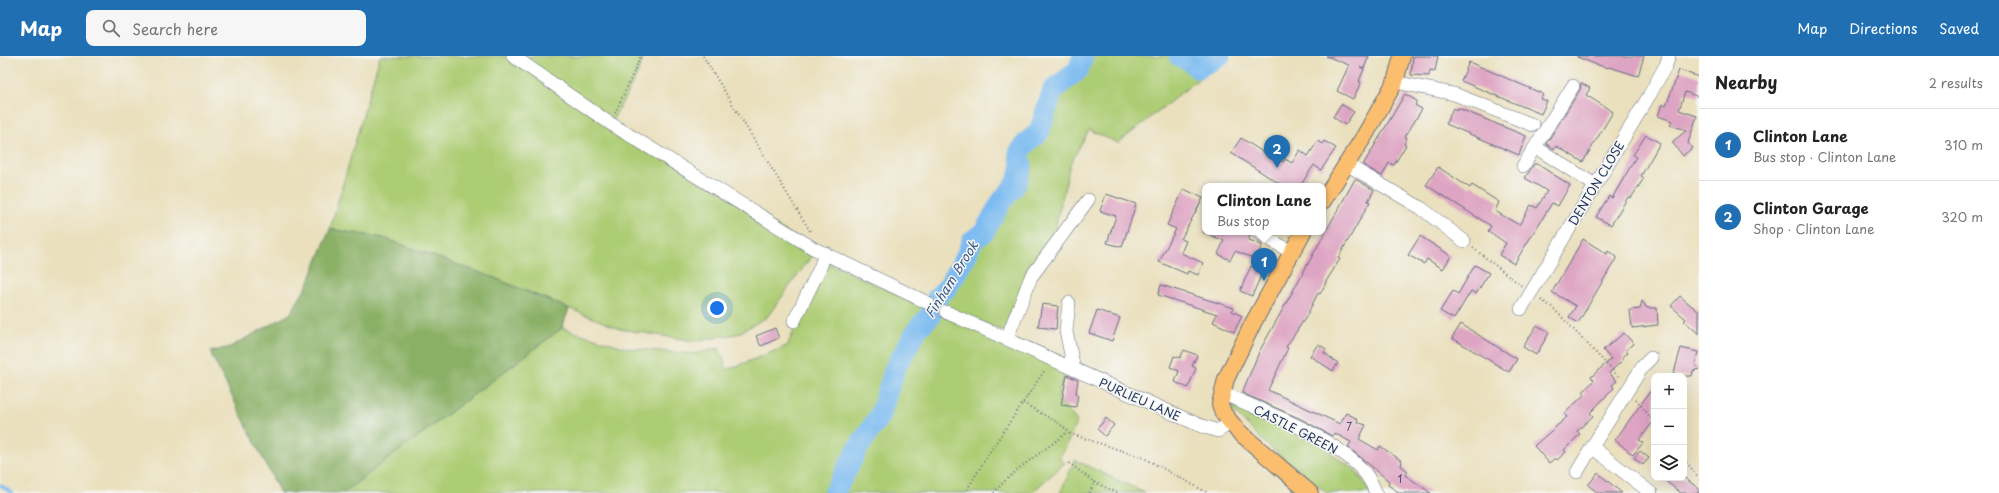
<!DOCTYPE html>
<html lang="en">
<head>
<meta charset="utf-8">
<style>
	body { margin:0; font-family:"Playpen Sans",sans-serif; background:#f6f6f6; color:#222 }
	.controls { position:absolute; right:12px; bottom:12px; display:grid; overflow:hidden; border-radius:8px; box-shadow:0 4px 16px #0002 }
	.controls button { width:36px; height:36px; display:grid; place-items:center; padding:0; border:0; border-bottom:1px solid #e0e0e0; background:#fff; color:#222; font:20px sans-serif }
	.you { position:absolute; left:717px; top:252px; width:14px; height:14px; margin:-10px; border:3px solid #fff; border-radius:50%; background:#1a73e8; box-shadow:0 0 0 6px #1a73e833 }
	.badge { display:grid; place-items:center; width:26px; height:26px; border-radius:50%; background:#1f6fb2; color:#fff; font-size:13px; font-weight:700 }
	.pin { position:absolute; translate:-50% -33px; filter:drop-shadow(0 1px 2px #0008) }
	.pin::after { content:''; position:absolute; top:21px; width:14px; height:12px; background:inherit; clip-path:polygon(0 0,100% 0,50% 100%) }
	.popup { position:absolute; left:1202px; top:127px; width:124px; height:52px; box-sizing:border-box; display:grid; place-content:center; border-radius:8px; background:#fff; filter:drop-shadow(0 1px 3px #0005); font-size:13px; white-space:nowrap; color:#767676 }
	.popup b { font-size:15px; color:#222 }
	.popup::after { content:''; position:absolute; left:50%; top:100%; margin-left:-8px; border:8px solid transparent; border-top-color:#fff }
	.list { margin:0; padding:0; list-style:none }
	h2 { display:flex; justify-content:space-between; align-items:center; height:52px; margin:0; padding:0 16px; font-size:17px }
	h2 small { font-size:13px; font-weight:400; color:#767676 }
	.list li { display:grid; grid-template-columns:26px 1fr auto; gap:12px; align-items:center; box-sizing:border-box; height:72px; padding:0 16px; border-top:1px solid #e0e0e0 }
	.list b { display:block; font-size:15px; white-space:nowrap }
	.list p { margin:0; font-size:13px; white-space:nowrap; color:#767676 }
	.list em { font-size:13px; font-style:normal; color:#767676 }
	.icon { flex:none; width:22px; height:22px; fill:none; stroke:currentColor; stroke-width:2; stroke-linecap:round; stroke-linejoin:round }
	.map { position:relative; flex:none; width:1699px; height:437px; overflow:hidden }
	header { display:flex; align-items:center; gap:24px; box-sizing:border-box; height:56px; padding:0 20px; background:#1f6fb2; color:#fff }
	header strong { font-size:19px }
	nav { display:flex; gap:22px; margin-inline-start:auto; font-size:14px }
	.search { width:280px; height:36px; background:#f6f6f6; display:flex; align-items:center; gap:10px; box-sizing:border-box; padding:0 14px; border-radius:8px; color:#767676; font-size:15px }
	main { display:flex }
	aside { flex:1; background:#fff }
	.map>svg:first-child { display:block }
</style>
</head>
<body>
<header>
<strong>Map</strong>
<div class="search"><svg class="icon" aria-label="search" viewBox="0 0 24 24"><circle cx="10" cy="10" r="6"/><path d="M15 15l6 6"/></svg>Search here</div>
<nav><a>Map</a><a>Directions</a><a>Saved</a></nav>
</header>
<main>
<div class="map">
<svg width="1699" height="437" viewBox="0 0 1699 437">
	<rect width="100%" height="100%" fill="#f6f6f2"/>
	<filter id="ink" filterUnits="userSpaceOnUse"><feTurbulence type="fractalNoise" baseFrequency=".025" numOctaves="2"/><feDisplacementMap in="SourceGraphic" scale="8" xChannelSelector="R" yChannelSelector="G"/><feConvolveMatrix kernelMatrix="1 2 1 2 8 2 1 2 1" color-interpolation-filters="sRGB"/></filter>
	<filter id="wash" filterUnits="userSpaceOnUse"><feTurbulence type="fractalNoise" baseFrequency=".012" numOctaves="4" result="noise"/><feDisplacementMap in="SourceGraphic" scale="16" xChannelSelector="R" yChannelSelector="G"/><feGaussianBlur stdDeviation="0.9" result="paint"/><feColorMatrix in="noise" values="0 0 0 0 0 0 0 0 0 0 0 0 0 0 0 0 0 1.4 0 .05"/><feComposite in="paint" operator="in"/></filter>
	<g filter="url(#wash)">
		<rect width="100%" height="100%" fill="#eae0bd"/>
		<path fill="#adcd75" stroke="#647e6a" d="M 380,0 L 644,0 L 636,21 L 611,67 L 813,192 L 811,201 L 767,261 L 737,278 L 694,285 L 620,273 L 492,221 L 383,182 L 330,173 Z
			M 1083,0 L 1179,0 C 1190,6 1197,9 1200,22 L 1118,87 L 1089,74 L 1070,108 L 1054,178 L 1029,223 L 1008,277 L 935,247 L 938,240 L 947,232 L 966,200 L 972,185 L 984,176 L 1001,146 L 1016,128 L 1022,110 L 1019,97 L 1026,87 L 1039,76 L 1053,34 L 1078,14 Z
			M 826,206 L 953,264 L 1067,311 L 1057,342 L 1077,365 C 1071,378 1067,391 1059,402 L 1065,407 L 1031,437 L 343,437 L 562,272 L 627,292 L 693,298 L 719,292 L 727,314 L 787,290 Z
			M 1234,347 L 1302,376 L 1356,415 L 1371,437 L 1327,437 L 1265,387 L 1233,355 Z
			M 1075,404 L 1145,437 L 1060,437 Z"/>
		<path fill="#8ab066" stroke="#527062" d="M 330,173 L 383,182 L 492,221 L 569,253 L 562,272 L 343,437 L 280,437 L 210,296 L 230,291 L 290,258 L 307,230 Z"/>
		<g fill="none" stroke-linecap="round" stroke-linejoin="round">
			<path stroke="#7dbcf1" stroke-width="3.5" d="M 0,429 L 12,437"/>
			<path stroke="#7dbcf1" stroke-width="21" d="M 1179,0 L 1190,5 L 1197,12 L 1220,0
				M 834,437 L 857,394 L 880,359 L 895,312 L 918,272 L 930,260 L 938,240 L 947,232 L 966,200 L 972,185 L 984,176 L 1001,146 L 1016,128 L 1022,110 L 1019,97 L 1026,87 L 1039,76 L 1053,34 L 1078,14 L 1083,0"/>
		</g>
		<g id="blocks">
			<path fill="#dea4c3" d="M 1326,0 L 1369,0 L 1364,12 L 1360,11 L 1364,13 L 1359,25 L 1361,26 L 1353,43 L 1337,35 L 1349,9 Z
				M 1413,0 L 1438,0 L 1435,15 L 1430,14 L 1429,20 L 1411,19 Z
				M 1577,0 L 1644,0 L 1638,20 L 1609,11 L 1608,12 L 1595,8 L 1577,1 Z
				M 1469,6 L 1543,38 L 1541,43 L 1547,45 L 1541,58 L 1461,25 Z
				M 1679,14 L 1699,21 L 1699,41 L 1685,36 L 1679,54 L 1697,60 L 1688,87 L 1692,92 L 1683,100 L 1672,86 L 1687,74 L 1670,69 L 1672,65 L 1658,60 L 1662,48 L 1666,50 Z
				M 1581,27 L 1590,32 L 1586,39 L 1613,56 L 1583,106 L 1556,90 L 1554,93 L 1546,88 L 1580,34 Z
				M 1405,38 L 1417,45 L 1415,49 L 1422,53 L 1405,81 L 1407,82 L 1404,88 L 1406,89 L 1394,109 L 1389,107 L 1382,120 L 1363,109 Z
				M 1341,48 L 1354,56 L 1345,69 L 1333,61 Z
				M 1453,52 L 1457,54 L 1458,52 L 1526,80 L 1519,99 L 1446,68 Z
				M 1646,79 L 1660,87 L 1641,120 L 1644,122 L 1631,142 L 1628,141 L 1611,169 L 1596,161 L 1609,140 L 1612,142 L 1636,101 L 1633,99 Z
				M 1241,82 L 1272,102 L 1274,100 L 1283,106 L 1285,103 L 1292,107 L 1300,94 L 1308,100 L 1318,85 L 1322,88 L 1324,85 L 1336,92 L 1321,114 L 1314,109 L 1300,130 L 1283,130 L 1231,97 Z
				M 1534,108 L 1537,108 L 1570,129 L 1558,150 L 1552,147 L 1514,208 L 1499,199 L 1506,187 L 1488,175 L 1491,170 L 1426,129 L 1438,111 L 1470,132 L 1472,129 L 1499,146 L 1495,155 L 1519,169 L 1531,149 L 1537,152 L 1547,135 L 1525,122 Z
				M 1355,123 L 1374,134 L 1368,145 L 1370,146 L 1338,202 L 1340,203 L 1325,227 L 1326,227 L 1320,238 L 1318,237 L 1306,261 L 1286,291 L 1288,292 L 1268,334 L 1340,368 L 1346,357 L 1358,363 L 1357,366 L 1366,369 L 1359,383 L 1378,394 L 1380,390 L 1402,405 L 1401,410 L 1408,415 L 1405,419 L 1431,437 L 1400,437 L 1388,429 L 1389,425 L 1348,391 L 1351,386 L 1334,377 L 1332,380 L 1301,363 L 1242,337 L 1259,296 Z
				M 1184,133 L 1203,142 L 1181,183 L 1186,185 L 1181,197 L 1203,207 L 1198,219 L 1188,215 L 1187,218 L 1159,206 L 1176,173 L 1167,169 Z
				M 1106,138 L 1136,148 L 1122,191 L 1107,187 L 1116,160 L 1100,155 Z
				M 1203,176 L 1250,176 L 1249,184 L 1262,189 L 1256,203 L 1235,195 L 1230,204 L 1218,198 L 1224,185 Z
				M 1420,180 L 1451,200 L 1443,213 L 1427,203 L 1424,208 L 1408,199 Z
				M 1583,183 L 1607,198 L 1608,195 L 1617,201 L 1578,267 L 1569,261 L 1576,250 L 1552,236 Z
				M 1475,209 L 1489,217 L 1476,238 L 1471,235 L 1454,263 L 1440,255 L 1453,235 L 1458,238 Z
				M 1251,210 L 1263,215 L 1252,240 L 1240,235 Z
				M 1161,229 L 1234,252 L 1232,255 L 1242,260 L 1234,276 L 1213,266 L 1217,258 L 1158,239 Z
				M 1680,240 L 1699,256 L 1699,278 L 1684,265 L 1686,263 L 1671,250 Z
				M 1642,245 L 1647,252 L 1657,252 L 1658,269 L 1632,272 L 1630,254 L 1640,253 Z
				M 1042,248 L 1058,250 L 1056,273 L 1038,271 Z
				M 1097,254 L 1120,262 L 1112,285 L 1089,277 Z
				M 1461,268 L 1517,303 L 1509,316 L 1452,282 Z
				M 1537,269 L 1549,277 L 1536,299 L 1523,291 Z
				M 775,272 L 779,282 L 761,290 L 756,280 Z
				M 1624,277 L 1634,288 L 1626,294 L 1628,297 L 1622,301 L 1624,303 L 1609,317 L 1617,325 L 1612,329 L 1614,332 L 1590,357 L 1593,360 L 1577,375 L 1580,378 L 1564,394 L 1566,396 L 1557,404 L 1555,402 L 1549,407 L 1534,390 L 1567,361 L 1564,358 L 1585,338 L 1583,336 L 1594,324 L 1591,321 L 1611,303 L 1603,294 Z
				M 1318,288 L 1326,293 L 1324,297 L 1338,307 L 1333,315 L 1310,300 Z
				M 1681,292 L 1698,296 L 1695,308 L 1699,313 L 1693,315 L 1692,320 L 1673,320 Z
				M 1184,294 L 1197,299 L 1192,310 L 1196,312 L 1188,332 L 1175,326 L 1179,315 L 1170,311 L 1174,300 L 1180,302 Z
				M 1067,319 L 1078,324 L 1076,337 L 1078,338 L 1076,351 L 1061,349 Z
				M 1654,330 L 1654,365 L 1639,384 L 1643,387 L 1633,399 L 1615,384 Z
				M 1106,362 L 1114,369 L 1105,380 L 1097,373 Z
				M 1640,395 L 1649,402 L 1643,409 L 1634,402 Z
				M 1598,417 L 1622,437 L 1598,437 L 1588,429 Z
				M 1662,422 L 1685,422 L 1699,433 L 1699,437 L 1681,437 Z"/>
		</g>
	</g>
	<g filter="url(#ink)">
		<use href="#blocks" fill-opacity="0" stroke="#636d7f" stroke-width="1"/>
		<g fill="none" stroke-linecap="round" stroke-linejoin="round">
			<defs>
				<path id="minor" d="M 513,0 L 608,66 L 813,192 L 928,247
					M 1395,26 L 1454,38 L 1533,69
					M 1535,91 L 1595,129
					M 1346,108 L 1421,152 L 1464,185
					M 1523,110 L 1573,30
					M 1258,176 L 1291,196
					M 1069,247 L 1066,275 L 1074,313
					M 1521,253 L 1649,40 L 1666,9 L 1669,0
					M 946,256 L 1199,369 L 1218,375 L 1230,367
					M 794,265 L 820,212 L 825,197
					M 1007,282 L 1031,221 L 1088,144
					M 1222,337 C 1265,356 1333,380 1364,416 C 1369,421 1373,430 1376,437
					M 1592,391 L 1643,310 L 1651,302
					M 1577,416 L 1592,391 L 1651,437"/>
				<path id="major" d="M 1323,145 L 1365,79 L 1395,26 L 1402,0
					M 1303,176 L 1253,267 L 1226,323 L 1220,348 L 1223,357 L 1238,375 L 1310,437"/>
			</defs>
			<use href="#minor" stroke="#636d7f" stroke-width="14"/>
			<use href="#major" stroke="#636d7f" stroke-width="18"/>
			<path stroke="#636d7f" stroke-width="2" stroke-dasharray="1 3" stroke-linecap="butt" d="M 703,0 L 810,175
				M 615,57 L 641,0
				M 1473,192 L 1522,230
				M 1541,244 L 1552,251 L 1620,322
				M 1636,343 L 1654,366
				M 1023,347 L 1060,368 L 1071,378 L 1144,402 L 1208,437
				M 1684,403 L 1699,422
				M 1069,407 L 1094,426
				M 965,437 L 991,394 L 1045,314
				M 994,437 C 1012,414 1042,397 1065,378 L 1069,378
				M 1090,437 L 1094,426 L 1118,437"/>
			<use href="#minor" stroke="#fff" stroke-width="13"/>
			<use href="#major" stroke="#fbbe6e" stroke-width="16"/>
		</g>
	</g>
	<g text-anchor="middle" dominant-baseline="central" stroke-width="3" stroke-linejoin="round" paint-order="stroke">
		<g font-size="10" fill="#4c4c77">
			<text x="1349" y="370">7</text>
			<text x="1400" y="422">1</text>
		</g>
		<g font-size="12" fill="#1b2f5e" stroke="#f6f6f2">
			<text transform="translate(1596 127) rotate(-59)">DENTON CLOSE</text>
			<text transform="translate(1140 343) rotate(24)">PURLIEU LANE</text>
			<text transform="translate(1296 373) rotate(27)">CASTLE GREEN</text>
		</g>
		<g font-size="13" font-style="italic" fill="#38598a" stroke="#f6f6f2">
			<text transform="translate(951 223) rotate(-58)">Finham Brook</text>
		</g>
	</g>
</svg>
<div class="controls">
<button>+</button>
<button>−</button>
<button><svg class="icon" aria-label="layers" viewBox="0 0 24 24"><path d="M12 4l9 5-9 5-9-5zM3 14l9 5 9-5"/></svg></button>
</div>
<div class="you"></div>
<div class="pin badge" style="left:1264px;top:225px">1</div>
<div class="popup"><b>Clinton Lane</b>Bus stop</div>
<div class="pin badge" style="left:1277px;top:112px">2</div>
</div>
<aside>
<h2>Nearby<small>2 results</small></h2>
<ul class="list">
<li><span class="badge">1</span><div><b>Clinton Lane</b><p>Bus stop · Clinton Lane</p></div><em>310 m</em></li>
<li><span class="badge">2</span><div><b>Clinton Garage</b><p>Shop · Clinton Lane</p></div><em>320 m</em></li>
</ul>
</aside>
</main>
</body>
</html>
